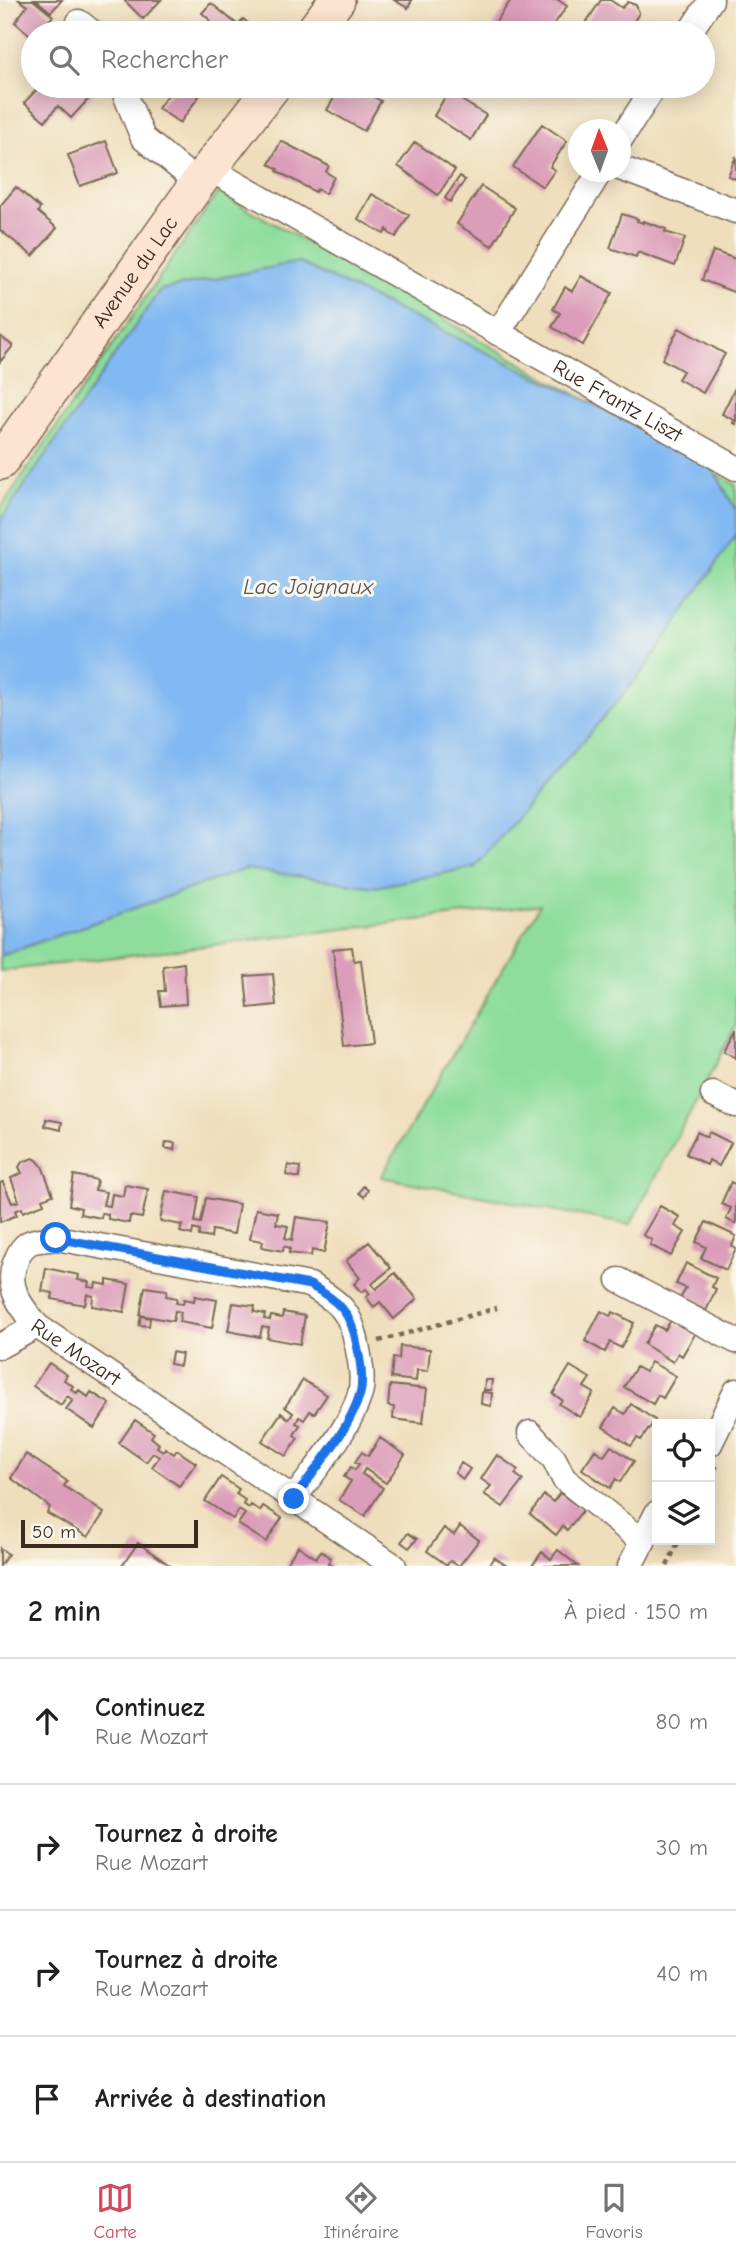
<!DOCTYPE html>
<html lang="fr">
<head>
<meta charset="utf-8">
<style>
	body { margin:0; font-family:"Comic Neue",sans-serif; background:#f6f6f6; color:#202124 }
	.controls { position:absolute; right:21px; bottom:21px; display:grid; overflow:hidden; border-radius:0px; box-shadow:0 4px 18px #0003 }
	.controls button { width:63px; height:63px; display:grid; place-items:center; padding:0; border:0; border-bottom:2px solid #e0e0e0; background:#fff; color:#202124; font:35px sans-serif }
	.compass { position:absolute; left:568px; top:119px; width:63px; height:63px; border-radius:50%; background:#fff; box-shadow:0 4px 18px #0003; rotate:359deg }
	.scale { position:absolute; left:21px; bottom:18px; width:177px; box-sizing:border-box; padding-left:7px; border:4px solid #3b2a1e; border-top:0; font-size:19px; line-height:24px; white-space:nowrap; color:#3b2a1e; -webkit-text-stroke:5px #fbf7ec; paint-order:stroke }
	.stop { position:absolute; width:21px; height:21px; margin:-16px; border:5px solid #1a73e8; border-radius:50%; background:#fff }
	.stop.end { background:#1a73e8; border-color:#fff; box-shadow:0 2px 7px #0008 }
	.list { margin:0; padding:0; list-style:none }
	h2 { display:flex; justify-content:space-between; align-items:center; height:91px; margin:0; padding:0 28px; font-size:30px }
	h2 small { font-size:23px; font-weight:400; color:#757577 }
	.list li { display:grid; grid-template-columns:46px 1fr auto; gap:21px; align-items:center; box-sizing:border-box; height:126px; padding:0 28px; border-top:2px solid #e0e0e0 }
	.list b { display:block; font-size:26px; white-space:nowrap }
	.list p { margin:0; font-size:23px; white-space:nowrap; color:#757577 }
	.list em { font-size:23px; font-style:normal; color:#757577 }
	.icon { flex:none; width:38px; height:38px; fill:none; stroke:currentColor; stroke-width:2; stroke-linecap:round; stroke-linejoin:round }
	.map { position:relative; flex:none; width:736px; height:1566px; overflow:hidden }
	.search { position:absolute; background:#fff; box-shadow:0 4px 18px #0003; left:21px; right:21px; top:21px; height:77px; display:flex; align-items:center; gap:18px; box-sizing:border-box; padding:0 24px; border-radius:38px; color:#757577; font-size:26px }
	.sheet { height:595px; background:#fff }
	nav { display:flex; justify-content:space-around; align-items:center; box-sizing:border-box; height:98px; border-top:2px solid #e0e0e0; background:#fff; font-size:19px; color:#757577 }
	nav a { display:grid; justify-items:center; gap:4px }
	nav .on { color:#d1495b }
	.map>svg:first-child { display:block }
</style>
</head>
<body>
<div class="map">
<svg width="736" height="1566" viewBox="0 0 736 1566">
	<rect width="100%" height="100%" fill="#fbf7ec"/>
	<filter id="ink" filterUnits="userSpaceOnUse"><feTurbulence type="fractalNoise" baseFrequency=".0143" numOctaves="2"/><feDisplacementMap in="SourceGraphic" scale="14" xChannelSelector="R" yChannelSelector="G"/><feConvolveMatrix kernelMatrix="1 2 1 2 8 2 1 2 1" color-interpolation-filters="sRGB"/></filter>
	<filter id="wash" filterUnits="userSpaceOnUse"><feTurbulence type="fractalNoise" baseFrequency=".00686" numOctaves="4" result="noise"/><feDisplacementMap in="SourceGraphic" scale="28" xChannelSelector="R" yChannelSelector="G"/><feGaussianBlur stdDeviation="1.57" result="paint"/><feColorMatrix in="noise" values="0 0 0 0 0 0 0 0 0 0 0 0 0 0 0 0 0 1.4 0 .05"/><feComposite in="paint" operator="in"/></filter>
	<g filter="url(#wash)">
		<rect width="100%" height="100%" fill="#efdebc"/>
		<path fill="#8edd9d" stroke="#64845e" stroke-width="2" d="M 218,192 L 736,485 L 736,1026 L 630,1225 L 381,1177 L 540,905 L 0,971 L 0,509 Z"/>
		<path fill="#82b9f2" stroke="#5e7288" stroke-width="2" d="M 298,262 L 707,458 L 736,510 L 736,535 L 644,670 L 475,867 L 375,887 L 245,869 L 0,956 L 0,521 L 160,290 Z"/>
		<g id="blocks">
			<path fill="#db9db9" d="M 19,0 L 33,0 L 53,16 L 39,33 L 33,33 L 33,38 L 15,22 L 27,6 Z
				M 36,0 L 62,0 L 51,12 Z
				M 124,0 L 161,0 L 143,19 Z
				M 394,0 L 412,0 L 408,8 Z
				M 511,0 L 558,0 L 567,6 L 548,33 L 518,33 L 511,29 L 508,33 L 503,33 L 493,26 Z
				M 601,0 L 610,0 L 622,8 L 628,2 L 636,5 L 639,13 L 633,23 L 641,28 L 637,33 L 591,33 L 583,27 Z
				M 211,3 L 238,25 L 243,19 L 249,24 L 243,30 L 247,33 L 204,33 L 201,30 L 210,20 L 202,13 Z
				M 376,24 L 393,33 L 370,33 Z
				M 40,86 L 90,86 L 96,91 L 71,118 L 58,106 L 45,121 L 24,103 Z
				M 175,86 L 199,86 L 204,89 L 180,123 L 158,108 Z
				M 341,86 L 355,86 L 381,101 L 364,131 L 327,110 Z
				M 448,92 L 486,115 L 471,140 L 434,116 Z
				M 542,124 L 567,141 L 550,167 L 555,170 L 543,187 L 513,167 Z
				M 106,141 L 118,173 L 80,186 L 68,155 Z
				M 281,141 L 329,166 L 326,172 L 334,177 L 325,194 L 317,189 L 315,192 L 277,171 L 278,169 L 269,164 Z
				M 415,142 L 455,170 L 438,195 L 398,166 Z
				M 736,156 L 736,179 L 728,176 Z
				M 460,176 L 465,180 L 450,202 L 445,198 Z
				M 481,186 L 515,208 L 492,246 L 457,224 Z
				M 16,187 L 40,208 L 38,212 L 57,228 L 33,256 L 0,230 L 0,206 Z
				M 372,194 L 409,215 L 396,237 L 389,233 L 387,229 L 384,234 L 358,219 Z
				M 622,214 L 638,219 L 637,221 L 643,223 L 643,221 L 666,229 L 665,232 L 685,238 L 675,266 L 638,252 L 636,257 L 610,248 Z
				M 713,251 L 736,259 L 736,293 L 702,280 Z
				M 581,276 L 612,293 L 583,345 L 552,327 L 560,313 L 553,309 L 565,287 L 572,291 Z
				M 679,328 L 725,354 L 703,393 L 678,379 L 683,371 L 662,359 Z
				M 0,336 L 13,346 L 0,362 Z
				M 736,386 L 736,424 L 733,423 L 734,420 L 722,414 Z
				M 352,947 L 354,961 L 361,960 L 371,1043 L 344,1046 L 333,949 Z
				M 184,963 L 186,1004 L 161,1006 L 159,991 L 165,991 L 163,966 Z
				M 273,974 L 276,1005 L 248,1008 L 245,976 Z
				M 736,1029 L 736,1058 L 724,1051 Z
				M 46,1119 L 62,1122 L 61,1130 L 45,1126 Z
				M 697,1132 L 707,1137 L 709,1132 L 731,1143 L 719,1166 L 709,1160 L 707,1165 L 686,1154 Z
				M 166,1142 L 175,1143 L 174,1150 L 165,1148 Z
				M 33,1158 L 37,1160 L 42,1166 L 53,1195 L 42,1199 L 44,1204 L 23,1212 L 22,1208 L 15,1211 L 17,1215 L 0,1222 L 0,1183 L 3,1182 L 12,1203 L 19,1201 L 11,1178 L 22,1173 L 19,1167 L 22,1162 Z
				M 288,1165 L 300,1167 L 299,1178 L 286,1175 Z
				M 74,1175 L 97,1180 L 95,1190 L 106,1192 L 103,1205 L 110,1206 L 112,1194 L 123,1196 L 125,1185 L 148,1189 L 142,1218 L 130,1216 L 129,1223 L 108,1219 L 108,1214 L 102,1213 L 101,1218 L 80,1214 L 81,1208 L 69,1205 Z
				M 731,1182 L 736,1185 L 736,1224 L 726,1219 L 731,1208 L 721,1204 Z
				M 363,1186 L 368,1190 L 364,1197 L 359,1193 Z
				M 166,1191 L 199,1197 L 195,1222 L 201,1223 L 206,1198 L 239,1204 L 234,1234 L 212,1230 L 211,1238 L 199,1236 L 200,1231 L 193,1229 L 192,1235 L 180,1232 L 182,1225 L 160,1221 Z
				M 660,1206 L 680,1217 L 675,1226 L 685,1232 L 671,1256 L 650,1245 L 652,1240 L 643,1235 Z
				M 256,1209 L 278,1213 L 276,1224 L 288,1226 L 285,1238 L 292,1240 L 296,1217 L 330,1222 L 324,1253 L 312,1250 L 311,1256 L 289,1253 L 290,1248 L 284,1246 L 283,1251 L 262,1247 L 263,1241 L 250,1239 Z
				M 706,1222 L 736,1236 L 732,1246 L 736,1249 L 726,1270 L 701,1258 L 706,1247 L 696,1242 Z
				M 369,1242 L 391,1268 L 372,1284 L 374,1287 L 376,1289 L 395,1273 L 417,1299 L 394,1319 L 380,1302 L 374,1307 L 366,1297 L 370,1294 L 366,1289 L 361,1292 L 354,1284 L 360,1278 L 346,1261 Z
				M 686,1263 L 716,1278 L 712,1287 L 716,1289 L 706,1311 L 680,1299 L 686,1288 L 676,1284 Z
				M 46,1268 L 79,1275 L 78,1280 L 89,1282 L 88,1287 L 95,1288 L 96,1283 L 107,1285 L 107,1280 L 129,1284 L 124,1312 L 92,1306 L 93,1296 L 87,1294 L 85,1305 L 52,1299 L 53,1293 L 42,1291 Z
				M 145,1287 L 167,1290 L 166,1296 L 177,1298 L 176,1303 L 183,1304 L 184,1299 L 194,1301 L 195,1296 L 217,1300 L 212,1328 L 179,1322 L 181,1312 L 175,1311 L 173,1321 L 140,1315 Z
				M 233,1303 L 255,1306 L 254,1312 L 265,1314 L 264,1319 L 270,1320 L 271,1316 L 282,1318 L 283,1312 L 305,1316 L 300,1344 L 267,1338 L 269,1328 L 262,1327 L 260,1337 L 228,1331 Z
				M 601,1311 L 610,1316 L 613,1312 L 634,1323 L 621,1348 L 610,1342 L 605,1352 L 585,1341 Z
				M 141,1316 L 150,1318 L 149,1326 L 139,1325 Z
				M 671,1320 L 695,1334 L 682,1356 L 678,1353 L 673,1362 L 644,1344 L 655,1325 L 665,1330 Z
				M 400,1346 L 430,1349 L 428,1371 L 417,1370 L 416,1381 L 391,1378 L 393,1358 L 399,1359 Z
				M 172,1352 L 182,1354 L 180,1366 L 170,1364 Z
				M 651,1362 L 676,1376 L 663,1398 L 658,1395 L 653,1404 L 624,1387 L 636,1367 L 645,1372 Z
				M 49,1363 L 67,1375 L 64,1380 L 73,1386 L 71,1389 L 77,1393 L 79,1390 L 88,1397 L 91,1392 L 110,1404 L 94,1428 L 66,1409 L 73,1400 L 67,1396 L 61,1405 L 33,1386 Z
				M 570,1366 L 590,1378 L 584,1387 L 594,1393 L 580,1417 L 559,1404 L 562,1400 L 553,1394 Z
				M 303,1380 L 327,1395 L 314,1414 L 310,1411 L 304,1420 L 299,1417 L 296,1423 L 300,1425 L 294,1435 L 298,1438 L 286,1456 L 262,1441 L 281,1413 L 289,1419 L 293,1413 L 285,1407 Z
				M 485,1380 L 492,1380 L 491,1390 L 484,1390 Z
				M 390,1385 L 427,1389 L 423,1423 L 393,1419 L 394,1407 L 388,1406 Z
				M 482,1392 L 492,1393 L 491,1406 L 481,1404 Z
				M 631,1404 L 655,1420 L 641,1440 L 637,1438 L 631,1446 L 603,1427 L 615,1408 L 625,1414 Z
				M 135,1420 L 154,1433 L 151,1437 L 159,1444 L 157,1447 L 163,1451 L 165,1448 L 174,1454 L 177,1450 L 196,1463 L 179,1486 L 152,1467 L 159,1457 L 153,1453 L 146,1462 L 119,1443 Z
				M 380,1438 L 405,1455 L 386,1483 L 365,1469 L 362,1474 L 383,1488 L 365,1516 L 339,1500 L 351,1481 L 344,1477 L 351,1467 L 355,1470 L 359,1464 L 355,1462 L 362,1452 L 368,1456 Z
				M 611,1446 L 634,1461 L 620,1482 L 616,1479 L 610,1488 L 582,1469 L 595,1450 L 604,1456 Z
				M 26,1454 L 67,1481 L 64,1486 L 104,1513 L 88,1537 L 47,1513 L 50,1507 L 11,1478 Z
				M 497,1455 L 518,1470 L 515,1474 L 523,1480 L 503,1507 L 484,1494 L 491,1486 L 481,1479 Z
				M 461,1463 L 470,1469 L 463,1479 L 455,1473 Z
				M 221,1477 L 239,1489 L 236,1494 L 245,1500 L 243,1504 L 249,1508 L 251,1505 L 260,1511 L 263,1506 L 282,1518 L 266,1542 L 238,1524 L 245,1514 L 239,1510 L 233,1519 L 205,1501 Z
				M 560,1493 L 583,1510 L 567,1530 L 563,1526 L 556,1535 L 530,1514 L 544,1495 L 553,1502 Z
				M 460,1526 L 479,1540 L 459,1566 L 450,1561 L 447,1565 L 427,1551 L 444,1528 L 454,1535 Z
				M 408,1533 L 417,1539 L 409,1548 L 401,1542 Z
				M 138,1543 L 171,1566 L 122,1566 Z
				M 298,1546 L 316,1558 L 321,1551 L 331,1558 L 328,1563 L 333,1566 L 285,1566 Z
				M 0,1548 L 8,1554 L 0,1566 Z
				M 558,1550 L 578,1566 L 532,1566 L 542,1552 L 551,1559 Z
				M 494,1557 L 507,1566 L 488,1566 Z"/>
		</g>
	</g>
	<g filter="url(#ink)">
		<use href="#blocks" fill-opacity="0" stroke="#7a6955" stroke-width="2"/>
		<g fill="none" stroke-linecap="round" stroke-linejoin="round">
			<defs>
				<g id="street">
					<path d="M 79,22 L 93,33"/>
					<path d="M 689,33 L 711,0"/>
					<path d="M 127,86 L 125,94 L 143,138 L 198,183"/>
					<path d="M 620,140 L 655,86"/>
					<path d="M 620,168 L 736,211"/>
					<path id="s1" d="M 210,169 L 736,468"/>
					<path d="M 498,333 L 600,172"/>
					<path d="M 713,1094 L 736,1105"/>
					<path d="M 619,1280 L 736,1341"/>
					<path d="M 0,1346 L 37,1326"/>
					<path d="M 530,1433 L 554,1459 L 564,1479 L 643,1542"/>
					<path d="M 710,1444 L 736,1391"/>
					<path id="s2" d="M 294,1499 C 317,1466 348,1432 360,1394 C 364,1379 360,1360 357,1345 C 351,1311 339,1302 310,1285 L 56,1238 C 48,1240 36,1239 29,1243 C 22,1247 18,1255 16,1261 C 4,1286 22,1308 37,1326 L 394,1566"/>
					<path d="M 630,1566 L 657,1513"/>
				</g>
				<g id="secondary">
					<path d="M 312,33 L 337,0"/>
					<path id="s3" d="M 0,462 L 198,183 L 273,86"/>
				</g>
			</defs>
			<use href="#street" stroke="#7a6955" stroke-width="27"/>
			<use href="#secondary" stroke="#7a6955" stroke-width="38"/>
			<path stroke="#7a6955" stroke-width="4.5" stroke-dasharray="5 5" stroke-linecap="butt" d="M 379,1341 L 497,1308
				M 710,1479 L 717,1465
				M 667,1566 L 679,1540"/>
			<use href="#street" stroke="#fff" stroke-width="24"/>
			<use href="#secondary" stroke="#fde4d1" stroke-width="35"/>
		</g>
	</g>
	<g fill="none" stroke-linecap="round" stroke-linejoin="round" filter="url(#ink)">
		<path stroke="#1a73e8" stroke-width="9" d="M 56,1238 L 310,1285 C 339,1301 351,1312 357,1345 C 360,1360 364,1379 360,1394 C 348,1432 317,1466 294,1499"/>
	</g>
	<g text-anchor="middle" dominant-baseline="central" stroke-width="6" stroke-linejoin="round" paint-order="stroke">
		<g font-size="21" fill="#3b2a1e" stroke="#fbf7ec">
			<text stroke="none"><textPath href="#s3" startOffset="233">Avenue du Lac</textPath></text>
			<text stroke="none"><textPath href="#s1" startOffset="469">Rue Frantz Liszt</textPath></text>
			<text stroke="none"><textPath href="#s2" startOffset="682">Rue Mozart</textPath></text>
		</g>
		<g font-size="23" font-style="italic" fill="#50555e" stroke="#fbf7ec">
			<text x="308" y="586">Lac Joignaux</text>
		</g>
	</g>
</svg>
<div class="controls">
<button><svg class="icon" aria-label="locate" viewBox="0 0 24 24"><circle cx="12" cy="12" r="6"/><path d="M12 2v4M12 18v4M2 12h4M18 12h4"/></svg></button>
<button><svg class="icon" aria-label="layers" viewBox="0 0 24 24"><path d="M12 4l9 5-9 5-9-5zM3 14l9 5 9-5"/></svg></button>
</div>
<svg class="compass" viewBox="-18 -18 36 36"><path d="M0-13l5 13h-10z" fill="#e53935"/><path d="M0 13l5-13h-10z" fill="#757577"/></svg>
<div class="scale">50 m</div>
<div class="stop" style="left:56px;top:1238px"></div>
<div class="stop end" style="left:294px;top:1499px"></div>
<div class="search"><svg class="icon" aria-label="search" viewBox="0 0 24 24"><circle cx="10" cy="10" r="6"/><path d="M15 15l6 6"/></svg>Rechercher</div>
</div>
<section class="sheet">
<h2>2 min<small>À pied · 150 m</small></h2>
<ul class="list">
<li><svg class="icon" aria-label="ahead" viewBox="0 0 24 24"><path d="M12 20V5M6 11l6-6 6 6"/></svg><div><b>Continuez</b><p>Rue Mozart</p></div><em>80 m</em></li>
<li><svg class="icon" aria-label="right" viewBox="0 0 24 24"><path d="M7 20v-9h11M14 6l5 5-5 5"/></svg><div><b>Tournez à droite</b><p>Rue Mozart</p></div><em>30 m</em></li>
<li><svg class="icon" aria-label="right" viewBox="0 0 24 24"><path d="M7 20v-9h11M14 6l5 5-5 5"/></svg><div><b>Tournez à droite</b><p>Rue Mozart</p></div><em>40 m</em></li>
<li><svg class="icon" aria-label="arrive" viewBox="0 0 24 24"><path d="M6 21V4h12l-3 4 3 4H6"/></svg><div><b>Arrivée à destination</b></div></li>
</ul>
</section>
<nav>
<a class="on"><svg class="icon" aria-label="map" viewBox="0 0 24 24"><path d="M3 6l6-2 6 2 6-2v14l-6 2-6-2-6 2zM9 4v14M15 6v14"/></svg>Carte</a>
<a><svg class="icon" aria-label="directions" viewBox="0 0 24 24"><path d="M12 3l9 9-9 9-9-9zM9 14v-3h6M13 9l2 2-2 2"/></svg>Itinéraire</a>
<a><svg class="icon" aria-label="saved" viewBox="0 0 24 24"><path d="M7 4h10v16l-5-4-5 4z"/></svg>Favoris</a>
</nav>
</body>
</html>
